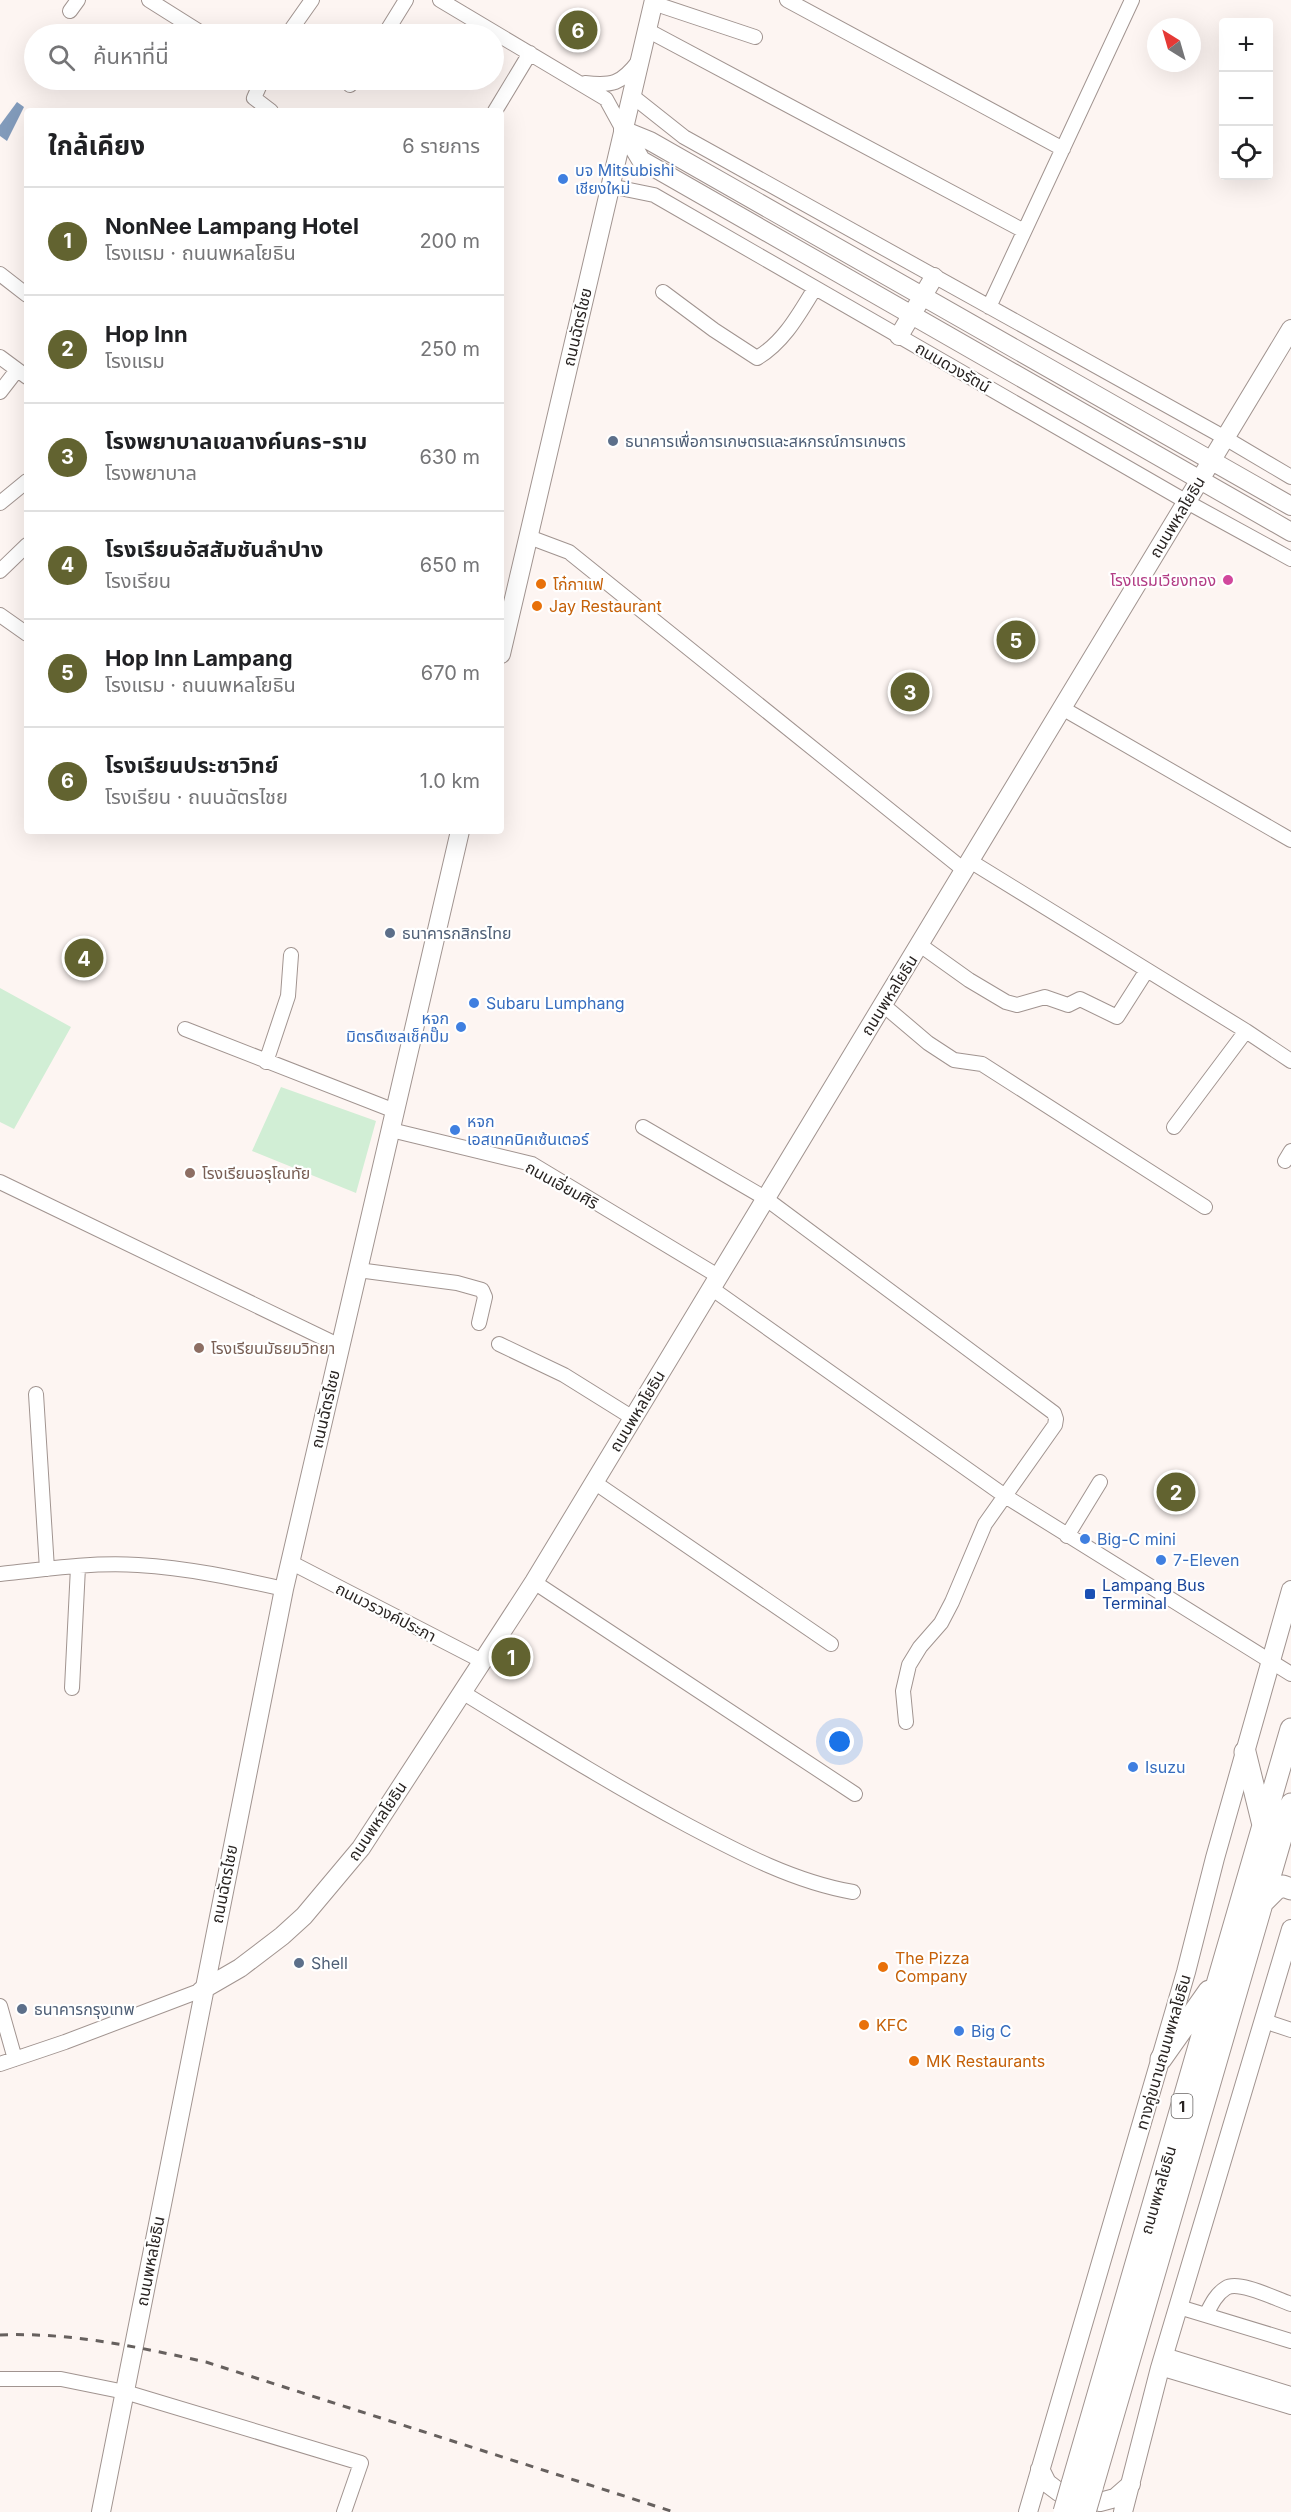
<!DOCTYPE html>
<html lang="th">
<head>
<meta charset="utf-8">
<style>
	body { margin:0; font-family:Inter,"Noto Sans Thai",sans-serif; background:#f2f2f2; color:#202124 }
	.controls { position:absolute; right:18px; top:18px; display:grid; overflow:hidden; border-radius:6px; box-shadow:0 6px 24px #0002 }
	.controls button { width:54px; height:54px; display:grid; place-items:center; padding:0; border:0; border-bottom:2px solid #e0e0e0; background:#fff; color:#202124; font:30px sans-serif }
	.compass { position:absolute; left:1147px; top:18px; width:54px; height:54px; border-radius:50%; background:#fff; box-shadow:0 6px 24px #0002; rotate:323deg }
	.you { position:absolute; left:840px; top:1742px; width:21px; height:21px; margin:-15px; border:4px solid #fff; border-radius:50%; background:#1a73e8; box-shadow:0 0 0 9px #1a73e833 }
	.badge { display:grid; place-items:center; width:39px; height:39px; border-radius:50%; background:#626330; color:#fff; font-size:20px; font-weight:700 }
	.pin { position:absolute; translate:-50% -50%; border:3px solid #fff; box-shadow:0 2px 6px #0006 }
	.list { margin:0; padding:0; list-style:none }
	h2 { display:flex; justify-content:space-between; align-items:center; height:78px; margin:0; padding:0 24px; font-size:26px }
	h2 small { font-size:20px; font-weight:400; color:#757577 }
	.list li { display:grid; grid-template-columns:39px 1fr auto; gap:18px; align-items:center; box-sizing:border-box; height:108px; padding:0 24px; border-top:2px solid #e0e0e0 }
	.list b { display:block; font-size:22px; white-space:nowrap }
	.list p { margin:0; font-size:20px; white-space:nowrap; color:#757577 }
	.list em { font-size:20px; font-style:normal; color:#757577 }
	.icon { flex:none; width:33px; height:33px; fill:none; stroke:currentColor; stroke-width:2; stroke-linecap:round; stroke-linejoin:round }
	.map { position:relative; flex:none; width:1291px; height:2512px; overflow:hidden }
	.search { position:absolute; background:#fff; box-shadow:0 6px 24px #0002; left:24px; top:24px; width:480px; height:66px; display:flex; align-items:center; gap:15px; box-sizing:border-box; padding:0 21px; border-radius:33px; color:#757577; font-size:22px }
	.panel { position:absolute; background:#fff; box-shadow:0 6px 24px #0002; left:24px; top:108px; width:480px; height:726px; border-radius:6px }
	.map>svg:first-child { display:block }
</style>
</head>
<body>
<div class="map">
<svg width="1291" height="2512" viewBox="0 0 1291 2512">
	<rect width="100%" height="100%" fill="#fdf5f2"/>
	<path fill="#d1eed5" d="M 0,988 L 71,1027 L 14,1129 L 0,1122 Z
		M 281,1087 L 376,1121 L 356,1193 L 252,1151 Z"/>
	<path fill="#829bbb" d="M 17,102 L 24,107 L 7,141 L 0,136 L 0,125 Z"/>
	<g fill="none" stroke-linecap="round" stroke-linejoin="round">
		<defs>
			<path id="minor" d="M 149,0 L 203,34
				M 440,0 L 606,99 L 623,130
				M 787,0 L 1063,149
				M 653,3 L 755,37
				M 70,11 L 78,0
				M 647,30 L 1024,231
				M 288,34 L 312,0
				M 385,34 L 406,0
				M 262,80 L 254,98 L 271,111
				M 585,83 C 612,86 621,84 638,62
				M 350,85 L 354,80
				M 631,95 L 684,137 L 1220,435 L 1291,477
				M 495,111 L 530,53
				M 610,186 L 654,195 L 1187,502 L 1291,559
				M 0,274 L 27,295
				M 663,292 L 714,330 L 757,358 C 784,342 799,314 815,288
				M 989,307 L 1132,0
				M 0,357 L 27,377
				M 0,392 L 17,370
				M 0,503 L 27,481
				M 529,537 L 569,552 L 964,870
				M 0,571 L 27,545
				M 0,615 L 27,634
				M 1062,708 L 1291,840
				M 970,861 L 1246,1031 L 1291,1061
				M 920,945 L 969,980 L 1006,1002 L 1017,1005 L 1045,997 L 1068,1005 L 1080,999 L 1117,1017 L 1147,970
				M 882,1004 L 928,1043 L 954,1060 L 982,1064 L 1205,1207
				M 185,1029 L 395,1111
				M 266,1062 L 288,996 L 291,955
				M 643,1127 L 765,1198 L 1054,1413 L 1056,1419 L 1055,1425 L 985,1524 L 952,1602 L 941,1623 L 920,1647 L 909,1665 L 903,1691 L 906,1722
				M 1174,1127 L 1246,1031
				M 391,1130 L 532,1164 L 718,1276
				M 1285,1161 L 1291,1151
				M 0,1182 L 340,1346
				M 358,1270 L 457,1283 L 482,1290 L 485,1297 L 479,1323
				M 711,1288 L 1005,1496 L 1291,1674
				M 499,1344 L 564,1375 L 633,1418
				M 36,1394 L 47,1569
				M 594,1482 L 831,1644
				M 1067,1536 L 1100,1482
				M 290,1562 L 482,1661
				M 0,1574 C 45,1569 93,1562 138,1565 C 188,1568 235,1578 284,1589
				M 534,1582 L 855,1794
				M 72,1688 L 78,1567
				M 462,1692 C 537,1738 612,1785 689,1826 C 740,1853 795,1882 853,1892
				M 0,2006 L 15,2059
				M 1264,2021 L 1291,2030
				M 0,2064 L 65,2042 L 202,1990
				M 1179,2307 L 1291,2341
				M 1206,2315 C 1211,2305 1216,2294 1226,2288 C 1239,2280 1276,2299 1291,2304
				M 1164,2355 L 1291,2394
				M 1160,2368 L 1291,2407
				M 0,2379 L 61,2379 L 125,2392 L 361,2463 L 344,2512"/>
			<path id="major" d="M 623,130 L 641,160 L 1291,532
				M 623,130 L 650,141 L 1291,506
				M 899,336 L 934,277
				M 501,654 L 654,0
				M 202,1990 L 240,1968 L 282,1936 L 304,1916 L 361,1848 L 534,1582 L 1291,329
				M 1040,2469 L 1047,2483 L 1059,2492 L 1100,2502 L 1115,2498 L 1131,2484
				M 101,2512 L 284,1589 L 460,831
				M 1028,2512 L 1186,1972 L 1215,1858 L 1291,1590
				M 1123,2512 L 1160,2368 L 1291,1929"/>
			<path id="highway" d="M 1245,1752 L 1263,1825
				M 1264,1901 L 1276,1889 L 1283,1886 L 1291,1889
				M 1161,2059 L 1209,1991
				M 1072,2484 L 1291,1729
				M 1092,2488 L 1291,1804"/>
		</defs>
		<use href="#minor" stroke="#a19490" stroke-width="16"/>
		<use href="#major" stroke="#a19490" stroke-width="20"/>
		<use href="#highway" stroke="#a19490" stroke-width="23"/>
		<use href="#minor" stroke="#fff" stroke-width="14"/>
		<use href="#major" stroke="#fff" stroke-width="18"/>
		<use href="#highway" stroke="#fff" stroke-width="21"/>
		<path stroke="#66605e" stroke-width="3" stroke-dasharray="8 8" stroke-linecap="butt" d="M 0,2335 C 70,2332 138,2347 206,2362 L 674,2512"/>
		<defs>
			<path id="highway-bridge" d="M 1064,2512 L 1072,2484
				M 1085,2512 L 1092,2488"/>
		</defs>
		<use href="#highway-bridge" stroke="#a19490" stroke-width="23" stroke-linecap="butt"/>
		<use href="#highway-bridge" stroke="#fff" stroke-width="21"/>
	</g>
	<g fill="#3f7fe0" stroke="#fff" stroke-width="2">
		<circle cx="563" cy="179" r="6"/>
		<circle cx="474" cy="1003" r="6"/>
		<circle cx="461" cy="1027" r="6"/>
		<circle cx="455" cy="1130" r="6"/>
		<circle cx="1085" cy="1539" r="6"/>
		<circle cx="1161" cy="1560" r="6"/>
		<circle cx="1133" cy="1767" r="6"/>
		<circle cx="959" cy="2031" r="6"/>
	</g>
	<g fill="#5c6f8a" stroke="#fff" stroke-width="2">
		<circle cx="613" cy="441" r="6"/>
		<circle cx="390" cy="933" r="6"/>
		<circle cx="299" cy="1963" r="6"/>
		<circle cx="22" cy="2009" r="6"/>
	</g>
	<circle fill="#d1479c" stroke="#fff" stroke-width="2" cx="1228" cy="580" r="6"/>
	<g fill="#e8710a" stroke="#fff" stroke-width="2">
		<circle cx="541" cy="584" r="6"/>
		<circle cx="537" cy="606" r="6"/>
		<circle cx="883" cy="1967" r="6"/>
		<circle cx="864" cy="2025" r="6"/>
		<circle cx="914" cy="2061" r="6"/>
	</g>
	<g fill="#8d6e63" stroke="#fff" stroke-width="2">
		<circle cx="190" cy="1173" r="6"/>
		<circle cx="199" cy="1348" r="6"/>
	</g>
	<rect fill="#1a4fb4" stroke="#fff" stroke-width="2" x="1084" y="1588" width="12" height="12" rx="3"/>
	<g text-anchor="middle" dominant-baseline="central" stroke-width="4.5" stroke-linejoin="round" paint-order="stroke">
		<rect fill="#fff" stroke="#696664" stroke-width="1.5" x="1171.5" y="2094" width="21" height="24" rx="4.5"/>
		<g font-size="15" font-weight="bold" fill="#292422">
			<text x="1182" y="2106">1</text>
		</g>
		<g font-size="16" fill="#366cbe" stroke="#fff" text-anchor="start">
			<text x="575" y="170">บจ Mitsubishi<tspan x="575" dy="18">เชียงใหม่</tspan></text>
			<text x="486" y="1003">Subaru Lumphang</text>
			<text x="449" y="1018" text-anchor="end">หจก<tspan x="449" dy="18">มิตรดีเซลเช็คปั๊ม</tspan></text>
			<text x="467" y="1121">หจก<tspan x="467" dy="18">เอสเทคนิคเซ้นเตอร์</tspan></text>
			<text x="1097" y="1539">Big-C mini</text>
			<text x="1173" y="1560">7-Eleven</text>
			<text x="1145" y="1767">Isuzu</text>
			<text x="971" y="2031">Big C</text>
		</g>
		<g font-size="16" fill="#292422" stroke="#fff">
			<text transform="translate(577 327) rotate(-77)">ถนนฉัตรไชย</text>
			<text transform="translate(953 367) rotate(30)">ถนนดวงรัตน์</text>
			<text transform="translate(1177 517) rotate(-59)">ถนนพหลโยธิน</text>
			<text transform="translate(889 995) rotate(-58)">ถนนพหลโยธิน</text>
			<text transform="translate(562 1185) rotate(29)">ถนนเอี่ยมศิริ</text>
			<text transform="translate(325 1409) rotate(-77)">ถนนฉัตรไชย</text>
			<text transform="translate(637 1411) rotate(-59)">ถนนพหลโยธิน</text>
			<text transform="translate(386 1612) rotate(27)">ถนนวรวงค์ประภา</text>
			<text transform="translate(377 1821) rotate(-56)">ถนนพหลโยธิน</text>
			<text transform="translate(224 1884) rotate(-79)">ถนนฉัตรไชย</text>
			<text transform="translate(1163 2052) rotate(-74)">ทางคู่ขนานถนนพหลโยธิน</text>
			<text transform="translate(1158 2190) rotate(-74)">ถนนพหลโยธิน</text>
			<text transform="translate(150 2261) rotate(-79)">ถนนพหลโยธิน</text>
		</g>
		<g font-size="16" fill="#4e5e75" stroke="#fff" text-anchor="start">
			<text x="625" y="441">ธนาคารเพื่อการเกษตรและสหกรณ์การเกษตร</text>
			<text x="402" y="933">ธนาคารกสิกรไทย</text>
			<text x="311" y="1963">Shell</text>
			<text x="34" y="2009">ธนาคารกรุงเทพ</text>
		</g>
		<g font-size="16" fill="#b23c85" stroke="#fff" text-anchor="end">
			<text x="1216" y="580">โรงแรมเวียงทอง</text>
		</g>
		<g font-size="16" fill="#c56008" stroke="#fff" text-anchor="start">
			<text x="553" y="584">โก๋กาแฟ</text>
			<text x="549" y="606">Jay Restaurant</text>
			<text x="895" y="1958">The Pizza<tspan x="895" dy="18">Company</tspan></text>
			<text x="876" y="2025">KFC</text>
			<text x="926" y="2061">MK Restaurants</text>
		</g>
		<g font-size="16" fill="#785e54" stroke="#fff" text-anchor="start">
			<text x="202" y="1173">โรงเรียนอรุโณทัย</text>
			<text x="211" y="1348">โรงเรียนมัธยมวิทยา</text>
		</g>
		<g font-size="16" fill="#164399" stroke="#fff" text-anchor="start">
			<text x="1102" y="1585">Lampang Bus<tspan x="1102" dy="18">Terminal</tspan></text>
		</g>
	</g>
</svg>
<div class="controls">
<button>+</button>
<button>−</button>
<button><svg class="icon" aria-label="locate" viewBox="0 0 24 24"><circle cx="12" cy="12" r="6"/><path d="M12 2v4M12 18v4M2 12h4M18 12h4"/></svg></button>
</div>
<svg class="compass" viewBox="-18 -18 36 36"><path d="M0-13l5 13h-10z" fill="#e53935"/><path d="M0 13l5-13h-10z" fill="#757577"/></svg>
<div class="you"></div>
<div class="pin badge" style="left:511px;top:1657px">1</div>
<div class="pin badge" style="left:1176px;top:1492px">2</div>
<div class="pin badge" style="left:910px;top:692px">3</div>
<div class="pin badge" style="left:84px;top:958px">4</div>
<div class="pin badge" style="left:1016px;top:640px">5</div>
<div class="pin badge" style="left:578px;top:30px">6</div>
<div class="search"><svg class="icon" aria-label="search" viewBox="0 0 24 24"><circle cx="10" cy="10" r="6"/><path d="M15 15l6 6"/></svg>ค้นหาที่นี่</div>
<section class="panel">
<h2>ใกล้เคียง<small>6 รายการ</small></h2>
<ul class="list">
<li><span class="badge">1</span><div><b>NonNee Lampang Hotel</b><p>โรงแรม · ถนนพหลโยธิน</p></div><em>200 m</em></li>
<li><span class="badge">2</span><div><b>Hop Inn</b><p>โรงแรม</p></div><em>250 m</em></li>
<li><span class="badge">3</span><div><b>โรงพยาบาลเขลางค์นคร-ราม</b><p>โรงพยาบาล</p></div><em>630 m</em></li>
<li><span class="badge">4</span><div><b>โรงเรียนอัสสัมชันลำปาง</b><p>โรงเรียน</p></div><em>650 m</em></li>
<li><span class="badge">5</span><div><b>Hop Inn Lampang</b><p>โรงแรม · ถนนพหลโยธิน</p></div><em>670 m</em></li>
<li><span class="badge">6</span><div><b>โรงเรียนประชาวิทย์</b><p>โรงเรียน · ถนนฉัตรไชย</p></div><em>1.0 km</em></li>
</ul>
</section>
</div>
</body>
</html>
